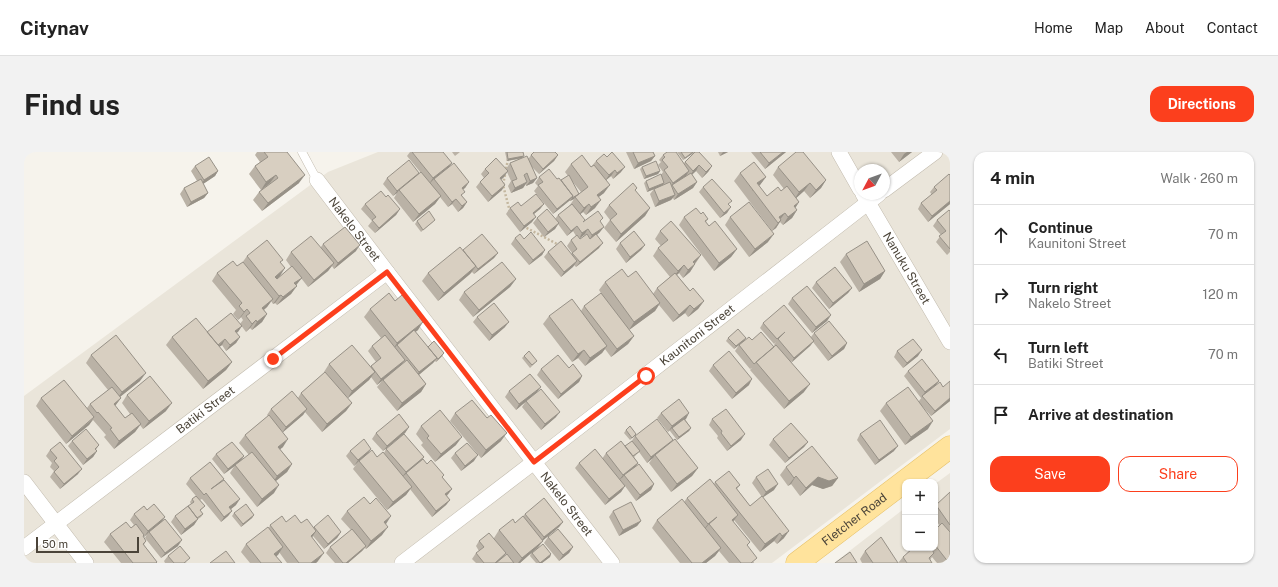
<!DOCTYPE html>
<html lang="en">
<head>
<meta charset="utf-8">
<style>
	body { margin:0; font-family:"Public Sans",sans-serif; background:#f2f2f2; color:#222 }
	.controls { position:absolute; right:12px; bottom:12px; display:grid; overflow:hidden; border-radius:8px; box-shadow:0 1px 3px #0004 }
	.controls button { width:36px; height:36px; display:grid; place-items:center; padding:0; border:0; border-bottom:1px solid #e0e0e0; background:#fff; color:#222; font:20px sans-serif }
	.compass { position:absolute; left:830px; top:12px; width:36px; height:36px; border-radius:50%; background:#fff; box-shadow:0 1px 3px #0004; rotate:229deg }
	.scale { position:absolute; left:12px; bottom:10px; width:103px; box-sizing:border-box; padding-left:4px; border:2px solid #4b4439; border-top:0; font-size:11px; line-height:14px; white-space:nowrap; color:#4b4439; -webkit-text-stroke:3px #fff; paint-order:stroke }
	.stop { position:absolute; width:12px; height:12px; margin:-9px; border:3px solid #fc3f1d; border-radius:50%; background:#fff }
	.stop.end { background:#fc3f1d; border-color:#fff; box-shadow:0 1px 4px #0008 }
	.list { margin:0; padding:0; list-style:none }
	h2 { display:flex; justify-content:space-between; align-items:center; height:52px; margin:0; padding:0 16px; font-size:17px }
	h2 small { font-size:13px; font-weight:400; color:#767676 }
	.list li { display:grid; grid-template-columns:26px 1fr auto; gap:12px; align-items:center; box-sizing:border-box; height:60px; padding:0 16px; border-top:1px solid #e0e0e0 }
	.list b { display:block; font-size:15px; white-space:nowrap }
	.list p { margin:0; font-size:13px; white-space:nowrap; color:#767676 }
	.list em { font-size:13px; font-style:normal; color:#767676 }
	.actions { display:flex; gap:8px; padding:12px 16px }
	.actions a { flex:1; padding:9px 0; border:1px solid #fc3f1d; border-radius:12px; text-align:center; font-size:14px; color:#fc3f1d }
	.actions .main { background:#fc3f1d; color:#fff }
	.icon { flex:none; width:22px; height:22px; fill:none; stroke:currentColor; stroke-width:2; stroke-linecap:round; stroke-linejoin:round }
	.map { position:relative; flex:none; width:926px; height:411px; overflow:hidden; border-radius:12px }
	header { display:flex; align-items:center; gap:24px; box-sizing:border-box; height:56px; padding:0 20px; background:#fff; border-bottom:1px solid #e0e0e0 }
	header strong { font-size:19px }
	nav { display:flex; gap:22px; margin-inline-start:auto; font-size:14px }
	.intro { display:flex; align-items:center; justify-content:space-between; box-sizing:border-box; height:96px; padding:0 24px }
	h1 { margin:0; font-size:28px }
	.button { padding:10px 18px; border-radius:12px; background:#fc3f1d; color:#fff; font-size:14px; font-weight:700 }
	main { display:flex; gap:24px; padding:0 24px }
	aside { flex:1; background:#fff; border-radius:12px; box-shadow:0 1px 3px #0004 }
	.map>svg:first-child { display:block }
</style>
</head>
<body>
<header>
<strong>Citynav</strong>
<nav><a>Home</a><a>Map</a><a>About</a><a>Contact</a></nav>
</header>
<div class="intro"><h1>Find us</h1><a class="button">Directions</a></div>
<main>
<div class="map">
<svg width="926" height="411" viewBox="0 0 926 411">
	<rect width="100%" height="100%" fill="#f6f3ec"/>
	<path fill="#eae5da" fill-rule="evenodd" d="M 354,0 L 926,0 L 926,277 L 748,411 L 0,411 L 0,244 L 304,20 ZM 836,18 L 860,18 L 860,42 L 836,42 Z
		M 926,321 L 926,411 L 810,411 L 881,356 L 881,396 L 911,396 L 911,332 Z"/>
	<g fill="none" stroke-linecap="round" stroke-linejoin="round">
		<defs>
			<path id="service" d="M 278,0 L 293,28"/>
			<g id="minor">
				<path d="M 815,0 L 836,37"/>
				<path id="s1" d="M 293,28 L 363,120 L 588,411"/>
				<path d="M 860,38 L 911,0"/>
				<path id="s2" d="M 839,42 L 926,190"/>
				<path d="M 0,330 L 62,411"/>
				<path id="s3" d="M 0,396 L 363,120"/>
				<path id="s4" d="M 378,411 L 510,310 L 855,42"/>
			</g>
			<g id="primary">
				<path id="s5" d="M 773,411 L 926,295"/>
			</g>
		</defs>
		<use href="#service" stroke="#c2bbae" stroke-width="9"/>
		<use href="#minor" stroke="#c2bbae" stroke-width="16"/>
		<use href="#primary" stroke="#e6c16a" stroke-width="23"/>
		<path stroke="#c4b79f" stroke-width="2.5" stroke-dasharray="2 2" stroke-linecap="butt" d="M 484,7 L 479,33 L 486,60
			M 499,74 L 535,93"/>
		<use href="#service" stroke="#fff" stroke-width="8"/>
		<use href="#minor" stroke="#fff" stroke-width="15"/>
		<use href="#primary" stroke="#ffe39c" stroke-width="22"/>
	</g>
	<path fill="#bab2a6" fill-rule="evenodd" d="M 233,0 L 263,0 L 275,31 L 238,59 L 229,48 L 235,40 L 237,38 L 225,22 L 231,14 L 236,10 L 231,3 Z
		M 386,0 L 419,0 L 425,15 L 445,30 L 441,36 L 439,37 L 438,44 L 443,50 L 439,56 L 434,60 L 428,52 L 424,55 L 416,45 L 411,52 L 389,70 L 370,46 L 373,41 L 369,44 L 359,32 L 363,26 L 393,24 L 397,21 L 383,4 Z
		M 428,0 L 436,0 L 431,4 Z
		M 481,0 L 499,0 L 499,5 L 505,6 L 507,3 L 534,3 L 530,9 L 515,22 L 508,15 L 513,26 L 509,31 L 502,34 L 502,32 L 499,36 L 487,41 L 484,34 L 487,29 L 483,20 L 480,25 L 477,28 L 478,38 L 464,50 L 452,35 L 456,30 L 460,26 L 457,22 L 461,17 L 482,18 L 482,17 L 486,11 L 495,7 L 483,9 Z
		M 602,0 L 629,0 L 631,4 L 627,9 L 610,17 Z
		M 653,0 L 670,0 L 668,2 L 659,8 Z
		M 671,0 L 688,14 L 684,20 L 678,26 L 672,19 L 668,23 L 673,30 L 669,36 L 650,48 L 649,46 L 647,48 L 631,55 L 626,42 L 630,37 L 623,40 L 620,31 L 622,29 L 637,23 L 639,20 L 634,13 L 637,10 L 635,8 L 639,3 L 660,11 Z
		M 694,0 L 704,0 L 696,4 Z
		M 727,0 L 762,0 L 741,17 Z
		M 867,0 L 888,0 L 875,10 Z
		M 572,9 L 597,20 L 589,27 L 587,24 L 582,28 L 580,41 L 574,45 L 571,56 L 562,63 L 559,60 L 556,62 L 559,70 L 577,70 L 576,80 L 573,83 L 575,96 L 552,115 L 550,113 L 537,125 L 520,105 L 524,100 L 547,102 L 548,101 L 543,94 L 547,88 L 552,84 L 549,79 L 543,84 L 534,72 L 531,77 L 520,85 L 509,71 L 513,66 L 531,67 L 534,63 L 546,53 L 550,47 L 546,49 L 545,49 L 529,62 L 510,39 L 514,34 L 511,31 L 515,25 L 537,28 L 544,24 L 541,20 L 547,12 L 567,15 ZM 548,29 L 557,40 L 555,42 ZM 560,83 L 561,83 L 556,87 L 555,86 Z
		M 171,14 L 194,19 L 191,24 L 179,32 L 184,41 L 180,46 L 163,55 L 156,42 L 160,36 L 173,29 L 167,19 Z
		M 618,15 L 636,19 L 634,22 L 620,27 L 616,17 Z
		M 754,15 L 802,28 L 797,36 L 786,46 L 780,39 L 772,46 L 775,50 L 771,56 L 773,58 L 768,66 L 759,73 L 756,70 L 752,76 L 748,79 L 710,29 L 716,21 L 742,25 L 735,34 L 743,44 L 757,39 L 760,37 L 749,23 Z
		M 926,23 L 926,52 L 904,70 L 894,57 L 897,51 L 908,43 L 906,40 L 910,35 Z
		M 679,35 L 705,53 L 703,61 L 696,66 L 675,40 Z
		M 613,36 L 611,39 L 626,56 L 621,64 L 592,90 L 580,76 L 586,68 L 580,60 L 585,53 Z
		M 362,45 L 376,57 L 372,63 L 351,81 L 344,74 L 348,69 L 337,57 L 341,52 Z
		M 520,52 L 516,57 L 510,62 L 508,70 L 496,80 L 482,62 L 486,56 L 497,54 Z
		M 926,59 L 926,100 L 923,103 L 912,90 L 917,83 L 909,74 L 913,68 Z
		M 677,62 L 684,67 L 682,70 L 685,74 L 713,97 L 707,105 L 690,119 L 655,73 L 660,65 Z
		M 706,65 L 744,90 L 725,105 L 701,73 Z
		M 393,69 L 409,70 L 397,80 L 391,72 Z
		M 636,79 L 677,103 L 666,120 L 659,126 L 655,121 L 653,123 L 666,139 L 680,149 L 674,157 L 664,165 L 661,161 L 649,170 L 635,153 L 631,159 L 605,178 L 610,184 L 604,192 L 587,205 L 581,197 L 578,201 L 561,214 L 554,206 L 548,210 L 519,172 L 525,164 L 557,159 L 560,154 L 577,141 L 575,138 L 581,130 L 604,125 L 629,142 L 633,136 L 646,125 L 629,104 L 634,96 L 637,94 L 631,87 Z
		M 491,86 L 500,87 L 521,98 L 518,103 L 505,113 L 487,92 Z
		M 596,91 L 621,93 L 617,98 L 602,111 L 592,97 Z
		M 299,92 L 332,99 L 310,117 L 308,114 L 304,119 L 284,135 L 277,126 L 267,142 L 253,153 L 251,151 L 249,152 L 247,149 L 243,155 L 240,158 L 243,162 L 238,170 L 228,178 L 226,176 L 222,180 L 216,172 L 219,168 L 217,165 L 214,168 L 209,162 L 212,158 L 188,129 L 193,121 L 213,114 L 218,111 L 223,104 L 257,111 L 256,124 L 267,115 L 262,108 L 267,100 L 297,95 Z
		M 438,98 L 474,101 L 470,106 L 450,122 L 448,120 L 446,122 L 414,149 L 398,129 L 404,121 Z
		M 822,102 L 861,119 L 856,127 L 835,140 L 816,110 Z
		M 492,127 L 486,135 L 449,165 L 435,148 L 440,140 Z
		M 792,130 L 828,136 L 824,141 L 805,157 L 788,136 Z
		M 768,146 L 807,163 L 803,169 L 788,181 L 764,152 Z
		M 346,157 L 394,178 L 391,180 L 404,195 L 420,201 L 418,204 L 412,210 L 411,209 L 409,211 L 395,223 L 402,232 L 397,240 L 373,259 L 353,235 L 358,229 L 353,233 L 347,225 L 345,228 L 323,246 L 328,251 L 322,259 L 298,280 L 281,260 L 279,263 L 259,280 L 259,295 L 256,297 L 268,312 L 263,320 L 252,329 L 250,341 L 233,355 L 206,321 L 211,313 L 225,303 L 215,291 L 221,283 L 244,264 L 243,263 L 247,257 L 274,246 L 277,241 L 301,221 L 300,220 L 305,212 L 346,215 L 352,210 L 344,199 L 348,194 L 357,186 L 340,165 Z
		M 453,165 L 481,175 L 465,189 L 449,170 Z
		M 739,171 L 787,185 L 790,181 L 823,191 L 820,197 L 804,209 L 789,190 L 786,194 L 767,210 L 780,240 L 760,257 L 726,218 L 728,216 L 726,217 L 711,199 L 715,193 L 728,188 L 750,195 L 751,194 L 750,193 L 752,190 L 750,192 L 736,176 Z
		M 218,174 L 212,181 L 216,185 L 212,191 L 202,199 L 198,193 L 195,195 L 208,210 L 202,218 L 179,237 L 142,193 L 148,185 Z
		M 704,186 L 720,189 L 710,197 L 702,189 Z
		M 873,199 L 894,204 L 879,216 L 870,205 Z
		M 67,203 L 116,229 L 96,245 L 97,246 L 91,254 L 101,266 L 106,262 L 98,251 L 103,243 L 142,259 L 119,277 L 116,273 L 111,280 L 90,297 L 80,285 L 82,283 L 69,268 L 65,273 L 42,292 L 12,254 L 17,246 L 63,256 L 66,252 L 84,238 L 62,211 Z
		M 500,204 L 511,211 L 506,216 L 498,206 Z
		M 689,213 L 725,233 L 708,247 L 685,219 Z
		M 545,216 L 558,224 L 555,230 L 534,247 L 513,223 L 517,217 Z
		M 884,219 L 915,229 L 912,233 L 926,249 L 907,264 L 897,253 L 904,277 L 881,293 L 856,259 L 862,251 L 895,249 L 898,245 L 897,246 L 880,224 Z
		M 485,239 L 513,240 L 532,265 L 517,278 L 498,255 L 502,249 L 512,241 L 492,258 L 481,245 Z
		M 431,261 L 463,266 L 477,289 L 457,306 L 426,269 Z
		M 637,261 L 662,267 L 661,267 L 667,276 L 665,279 L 653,288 L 646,279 L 646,278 L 644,280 L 633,266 Z
		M 688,267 L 717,288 L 703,299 L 693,286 L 694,284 L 685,273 Z
		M 397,274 L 432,293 L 411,310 L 397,293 L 399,291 L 392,282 Z
		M 385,275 L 381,281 L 359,299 L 348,287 L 352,281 Z
		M 602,278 L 612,282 L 610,285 L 606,288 L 600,281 Z
		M 836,282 L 870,299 L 851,313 L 833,288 Z
		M 611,284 L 647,291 L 674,316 L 668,324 L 647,340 L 625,311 L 629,306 L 623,311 L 615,300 L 610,305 L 614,311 L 611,315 L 630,332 L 627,338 L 612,349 L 601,334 L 597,340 L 581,353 L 551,316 L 555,311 L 578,307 L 582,301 L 601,294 L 607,290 Z
		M 749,287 L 784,290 L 780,295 L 761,311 L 745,293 Z
		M 48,289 L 75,293 L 72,298 L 73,299 L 69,305 L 59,313 L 44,294 Z
		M 362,297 L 400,305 L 397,309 L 403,312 L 420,323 L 418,325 L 428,337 L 423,344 L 426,348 L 422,353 L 408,365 L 386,337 L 382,343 L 363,358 L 329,317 L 333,311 L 330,314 L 322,304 L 326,299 L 345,301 L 353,305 L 360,301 Z
		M 26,298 L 54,322 L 36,337 L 26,325 L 30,319 L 26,315 L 28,311 L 22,304 Z
		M 431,301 L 450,309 L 437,319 L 427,306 Z
		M 192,302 L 220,304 L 216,310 L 200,322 L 188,307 Z
		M 762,315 L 814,326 L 808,334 L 799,337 L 788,333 L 776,344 L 767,332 L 764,334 L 756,323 Z
		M 732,325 L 750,338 L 739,345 L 760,386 L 753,392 L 750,389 L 736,400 L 710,368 L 709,370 L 726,390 L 723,394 L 730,411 L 705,411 L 695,399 L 691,404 L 682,411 L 656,411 L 628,376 L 633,368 L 660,350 L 663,346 L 690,332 L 691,330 L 716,333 L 713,337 L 726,354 L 738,345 L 728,331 Z
		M 166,326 L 200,327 L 198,329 L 212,353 L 207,357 L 208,359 L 204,364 L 197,370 L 178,347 L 176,348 L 181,354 L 176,359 L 179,362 L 177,365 L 174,367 L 170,373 L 157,383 L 147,370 L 151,364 L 167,352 L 166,350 L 168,347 L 172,344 L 162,332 Z
		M 926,340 L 926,411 L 913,411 L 908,405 L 906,408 L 908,411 L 874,411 L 879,405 L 889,396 L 911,396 L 911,378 L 916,374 L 911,367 L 911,354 Z
		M 123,358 L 141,365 L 138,369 L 154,394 L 137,406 L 121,386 L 123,382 L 120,385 L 119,384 L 119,385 L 122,389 L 120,393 L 133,410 L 133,411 L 97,411 L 80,390 L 86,382 L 107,376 L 110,373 L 106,368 L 110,362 Z
		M 323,359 L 361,372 L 358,383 L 342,397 L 341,396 L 338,399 L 324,411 L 311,411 L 302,401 L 306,395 L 327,378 L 317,367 Z
		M 589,359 L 617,369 L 613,374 L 595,384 L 585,365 Z
		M 210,361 L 230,363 L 228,366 L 217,375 L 208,364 Z
		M 501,362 L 539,370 L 535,375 L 519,388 L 514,396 L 527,402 L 526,405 L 518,411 L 512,411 L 506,404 L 507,401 L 496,411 L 452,411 L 448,407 L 452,401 L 455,399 L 452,394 L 455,389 L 470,386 L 475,378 L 491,371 L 498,365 ZM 482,402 L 488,409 L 480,405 Z
		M 262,370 L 277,371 L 289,375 L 317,380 L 313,386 L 300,397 L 289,384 L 288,385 L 294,409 L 292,411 L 263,411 L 255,400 L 252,404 L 258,411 L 226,411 L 217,400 L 222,392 L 245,376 L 246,373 Z
		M 524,385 L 549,395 L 545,401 L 535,409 L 520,391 Z
		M 841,399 L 874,411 L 838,411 L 836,407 Z
		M 144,404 L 163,411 L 141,411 L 140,409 Z"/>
	<path fill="#979187" d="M 669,0 L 670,0 L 668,2 L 659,8 L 661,6 Z
		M 699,0 L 704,0 L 696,4 Z
		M 759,0 L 762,0 L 741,17 L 745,11 Z
		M 883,0 L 888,0 L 875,10 L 880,2 Z
		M 534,3 L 530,9 L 515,22 L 519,17 Z
		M 500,4 L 498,6 L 483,9 L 484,7 Z
		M 631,4 L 627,9 L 610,17 L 614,11 Z
		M 428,11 L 424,17 L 410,27 L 405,32 L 409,26 Z
		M 675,13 L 672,19 L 665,25 L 669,19 Z
		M 688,14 L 684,20 L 678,26 L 682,20 Z
		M 601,15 L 597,20 L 589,27 L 593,21 Z
		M 591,18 L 587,24 L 581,29 L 585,23 Z
		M 194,19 L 191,24 L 176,34 L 180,28 Z
		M 484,19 L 480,25 L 472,32 L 476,26 Z
		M 636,19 L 634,22 L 620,27 L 622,24 Z
		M 665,19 L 662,24 L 648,33 L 645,36 L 649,31 Z
		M 395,21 L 391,26 L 375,38 L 373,41 L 369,44 L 373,39 Z
		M 252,23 L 246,31 L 237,38 L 242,30 Z
		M 281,23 L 275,31 L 238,59 L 244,51 Z
		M 742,25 L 736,33 L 728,39 L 733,31 Z
		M 513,26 L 509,31 L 502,34 L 506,29 Z
		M 802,28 L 797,36 L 786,46 L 792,38 Z
		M 445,30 L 441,36 L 434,41 L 438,36 Z
		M 503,30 L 499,36 L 487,41 L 491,36 Z
		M 673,30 L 669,36 L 650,48 L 654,42 Z
		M 640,31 L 638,34 L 623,40 L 625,37 Z
		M 786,31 L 780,39 L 770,48 L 775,40 Z
		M 481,33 L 478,38 L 464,50 L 468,44 Z
		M 586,33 L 580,41 L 567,51 L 573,43 Z
		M 184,41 L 180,46 L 163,55 L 167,50 Z
		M 555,42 L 551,45 L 550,47 L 546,49 L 548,46 Z
		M 651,43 L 647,48 L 631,55 L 635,49 Z
		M 417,44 L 411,52 L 389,70 L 395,62 Z
		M 549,44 L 545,49 L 529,62 L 533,57 Z
		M 432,47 L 428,52 L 424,55 L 428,50 Z
		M 577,48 L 571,56 L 562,63 L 567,55 Z
		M 926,49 L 926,52 L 904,70 L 908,64 Z
		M 443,50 L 439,56 L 434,60 L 438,54 Z
		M 775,50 L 770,58 L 770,54 Z
		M 520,52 L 516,57 L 505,66 L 509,61 Z
		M 565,52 L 559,60 L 554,64 L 560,56 Z
		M 707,55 L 703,61 L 696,66 L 700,61 Z
		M 626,56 L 621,64 L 592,90 L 597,82 Z
		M 376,57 L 372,63 L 351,81 L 355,76 Z
		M 773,58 L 768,66 L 759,73 L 764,65 Z
		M 761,61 L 755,69 L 755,65 Z
		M 512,65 L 508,70 L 496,80 L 500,74 Z
		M 757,68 L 752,76 L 748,79 L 754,71 Z
		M 535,71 L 531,77 L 520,85 L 524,80 Z
		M 553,74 L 549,79 L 543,84 L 547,79 Z
		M 580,75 L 576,80 L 565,89 L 568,83 Z
		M 564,77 L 560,83 L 555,87 L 558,81 Z
		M 750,82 L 744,90 L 725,105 L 731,97 Z
		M 579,91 L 575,96 L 552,115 L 556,110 Z
		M 336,93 L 332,99 L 310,117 L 314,111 Z
		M 621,93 L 617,98 L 602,111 L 606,105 Z
		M 713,97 L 707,105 L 690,119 L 695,111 Z
		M 521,98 L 518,103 L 505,113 L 509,108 Z
		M 474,101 L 470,106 L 450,122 L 454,117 Z
		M 677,103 L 671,111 L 669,110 Z
		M 553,109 L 549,115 L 537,125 L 540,120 Z
		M 310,111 L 304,119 L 284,135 L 290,128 Z
		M 671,112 L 666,120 L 659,126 L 664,118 Z
		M 660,113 L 655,121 L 648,127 L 654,119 Z
		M 452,114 L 446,122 L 414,149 L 420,141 Z
		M 261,116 L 256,124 L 246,133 L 251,125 Z
		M 861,119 L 856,127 L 835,140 L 840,132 Z
		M 278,126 L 272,133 L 270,131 Z
		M 492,127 L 486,135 L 449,165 L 455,158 Z
		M 273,134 L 267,142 L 253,153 L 259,145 Z
		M 828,136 L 824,141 L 805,157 L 809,151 Z
		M 257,143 L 251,151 L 249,152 L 255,144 Z
		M 249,147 L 243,155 L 232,164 L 238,156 Z
		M 680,149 L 674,157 L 664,165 L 670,157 Z
		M 636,151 L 631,159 L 605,178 L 610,170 Z
		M 666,153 L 661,161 L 649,170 L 655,163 Z
		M 223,157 L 217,165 L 214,168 L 220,160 Z
		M 243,162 L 238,170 L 228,178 L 233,170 Z
		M 807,163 L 803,169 L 788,181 L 792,175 Z
		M 232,168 L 226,176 L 222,180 L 228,172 Z
		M 399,170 L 394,178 L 374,194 L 373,193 L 368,199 L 373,191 Z
		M 485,170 L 481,175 L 465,189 L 468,183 Z
		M 218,174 L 214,180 L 207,185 L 211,179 Z
		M 610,184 L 604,192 L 587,205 L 593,197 Z
		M 216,185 L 212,191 L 202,199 L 206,193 Z
		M 722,186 L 720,189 L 710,197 L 712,194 Z
		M 201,187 L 198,193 L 190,199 L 194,194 Z
		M 790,189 L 786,194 L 767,211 L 770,206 Z
		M 823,191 L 820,197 L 804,209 L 808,204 Z
		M 583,194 L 578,201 L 561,214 L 566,206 Z
		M 560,198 L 554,206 L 548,210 L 554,202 Z
		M 898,198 L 894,204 L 879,216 L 883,211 Z
		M 420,201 L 418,204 L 412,210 L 414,207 Z
		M 413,206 L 409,211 L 391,226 L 395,220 Z
		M 381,208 L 377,213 L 353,233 L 357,227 Z
		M 208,210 L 202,218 L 179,237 L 184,229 Z
		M 351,220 L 345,228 L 323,247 L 328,239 Z
		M 122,221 L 116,229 L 92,248 L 98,240 Z
		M 558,224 L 555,230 L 534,247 L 537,242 Z
		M 728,227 L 725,233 L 708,247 L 712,241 Z
		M 915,229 L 911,234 L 897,246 L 901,240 Z
		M 402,232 L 397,240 L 373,259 L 378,251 Z
		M 786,232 L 780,240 L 760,257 L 765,249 Z
		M 517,235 L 513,240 L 492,258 L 495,252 Z
		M 97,246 L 91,254 L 90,252 Z
		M 926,246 L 926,249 L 907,264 L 911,259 Z
		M 148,251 L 142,259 L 119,277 L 125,269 Z
		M 328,251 L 322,259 L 298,280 L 303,272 Z
		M 283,257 L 279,263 L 258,281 L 262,275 Z
		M 74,260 L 65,273 L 42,292 L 48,284 L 69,267 Z
		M 536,260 L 532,265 L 517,278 L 521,272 Z
		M 665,261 L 662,267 L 648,277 L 648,276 L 644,280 L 648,274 Z
		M 909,269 L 904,277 L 881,293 L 887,285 Z
		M 117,272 L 111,280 L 90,297 L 95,289 Z
		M 385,275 L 381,281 L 359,299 L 363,294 Z
		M 667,276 L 665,279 L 653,288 L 655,285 Z
		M 483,281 L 477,289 L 457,306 L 462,298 Z
		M 721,282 L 717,288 L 703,299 L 707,294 Z
		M 438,285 L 432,293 L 411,310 L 417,302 Z
		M 264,287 L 259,295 L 249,303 L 254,295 Z
		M 649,288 L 645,294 L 631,303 L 629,306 L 623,311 L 627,305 Z
		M 784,290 L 780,295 L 761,311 L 765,306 Z
		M 874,294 L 870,299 L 851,313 L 855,308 Z
		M 347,297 L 344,302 L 335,309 L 330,314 L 334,308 Z
		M 73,299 L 69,305 L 59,313 L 63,307 Z
		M 454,303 L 450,309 L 437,319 L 441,314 Z
		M 220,304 L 216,310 L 200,322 L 204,317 Z
		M 400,305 L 396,311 L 378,325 L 382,320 Z
		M 614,311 L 610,317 L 600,323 L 599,325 L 595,328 L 599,323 Z
		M 268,312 L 263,320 L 248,332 L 253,324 Z
		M 674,316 L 668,324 L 647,340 L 653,332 Z
		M 58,317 L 54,322 L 36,337 L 40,332 Z
		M 772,324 L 767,332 L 764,334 L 770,326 Z
		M 794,325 L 814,326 L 808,334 L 799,337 L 788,333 L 776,344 L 782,336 Z
		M 630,332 L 627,338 L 612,349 L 616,343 Z
		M 754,332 L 750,338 L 738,346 L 742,340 Z
		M 255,333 L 250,341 L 233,355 L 238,347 Z
		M 601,334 L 597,340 L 581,353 L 585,347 Z
		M 388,335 L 382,343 L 363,358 L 369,350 Z
		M 428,337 L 424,342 L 418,348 L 421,342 Z
		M 216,347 L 212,353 L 202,361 L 205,355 Z
		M 426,348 L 422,353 L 408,365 L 412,359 Z
		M 208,359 L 204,364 L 197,370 L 200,365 Z
		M 230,363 L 228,366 L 217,375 L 219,372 Z
		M 714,363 L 708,371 L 708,368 Z
		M 367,364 L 362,372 L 354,378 L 360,370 Z
		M 141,365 L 137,371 L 125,380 L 120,385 L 124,379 Z
		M 693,365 L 685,372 L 681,377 L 678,380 L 684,372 Z
		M 174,367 L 170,373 L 157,383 L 161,377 Z
		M 617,369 L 613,374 L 595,384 L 599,378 Z
		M 539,370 L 535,375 L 516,391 L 520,385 Z
		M 364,375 L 358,383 L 342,397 L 347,389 Z
		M 292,379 L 287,387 L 287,384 Z
		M 765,379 L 760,386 L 753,392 L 758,384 Z
		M 317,380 L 313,386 L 300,397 L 304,392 Z
		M 756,381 L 750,389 L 736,400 L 741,392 Z
		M 158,388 L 154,394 L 137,406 L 141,401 Z
		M 519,389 L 513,396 L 496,411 L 494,411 L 498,406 Z
		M 342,394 L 338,399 L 324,411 L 322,411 Z
		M 259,395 L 254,403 L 245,410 L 250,402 Z
		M 549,395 L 545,401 L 535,409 L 539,403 Z
		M 697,396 L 691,404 L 682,411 L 678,411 Z
		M 300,401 L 294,409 L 292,411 L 287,411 Z
		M 482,401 L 478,407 L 473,411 L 471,411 Z
		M 527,402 L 526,405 L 518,411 L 516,411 Z"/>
	<path fill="#d8cfc1" stroke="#979187" d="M 240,0 L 263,0 L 281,23 L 244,51 L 235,40 L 254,26 L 252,23 L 242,30 L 231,14 L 244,5 Z
		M 388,0 L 419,0 L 428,11 L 409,26 Z
		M 483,0 L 499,0 L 500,4 L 484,7 Z
		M 510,0 L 531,0 L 534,3 L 519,17 L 507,3 Z
		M 588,0 L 601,15 L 593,21 L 591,18 L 585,23 L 572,9 L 580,2 L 583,5 Z
		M 609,0 L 629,0 L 631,4 L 614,11 Z
		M 643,0 L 652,0 L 665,19 L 649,31 L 640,18 L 644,15 L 638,8 L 641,5 L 639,3 Z
		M 657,0 L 669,0 L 661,6 Z
		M 671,0 L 675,0 L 688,14 L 682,20 L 675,13 L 669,19 L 661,10 Z
		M 736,0 L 759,0 L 745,11 Z
		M 772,0 L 779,0 L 802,28 L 792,38 L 786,31 L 775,40 L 754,15 Z
		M 558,3 L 567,15 L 570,13 L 586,33 L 573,43 L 577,48 L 567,55 L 565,52 L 560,56 L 551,45 L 564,35 L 547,12 Z
		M 503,4 L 513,26 L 506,29 L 503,21 L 500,23 L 503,30 L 491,36 L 488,29 L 493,27 L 486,11 Z
		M 185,5 L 194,19 L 180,28 L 171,14 Z
		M 472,6 L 484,19 L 476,26 L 481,33 L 468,44 L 456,30 L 465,21 L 461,17 Z
		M 385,8 L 395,21 L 373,39 L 363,26 Z
		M 632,9 L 636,19 L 622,24 L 618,15 Z
		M 730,10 L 742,25 L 733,31 L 743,44 L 754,35 L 757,39 L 763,34 L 775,50 L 770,54 L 773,58 L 764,65 L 761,61 L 755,65 L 757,68 L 754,71 L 716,21 Z
		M 430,11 L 445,30 L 438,36 L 441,40 L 437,43 L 443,50 L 438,54 L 432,47 L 428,50 L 410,27 Z
		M 525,17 L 533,27 L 535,26 L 549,44 L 533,57 L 514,33 L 519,30 L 515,25 Z
		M 397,20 L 417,44 L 395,62 L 375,38 Z
		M 667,21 L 673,30 L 654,42 L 648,33 Z
		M 637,22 L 640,31 L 625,37 L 622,29 Z
		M 925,22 L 926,23 L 926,49 L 908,64 L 897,51 L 913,38 L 910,35 Z
		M 545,23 L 555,42 L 548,46 L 549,44 L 537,28 Z
		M 177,27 L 184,41 L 167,50 L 160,36 Z
		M 688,27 L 708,49 L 704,52 L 707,55 L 700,61 L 679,35 Z
		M 646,30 L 651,43 L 635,49 L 630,37 Z
		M 609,31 L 613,36 L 611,38 L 626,56 L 597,82 L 586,68 L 593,62 L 585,53 Z
		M 357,39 L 362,45 L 364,43 L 376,57 L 355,76 L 348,68 L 352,65 L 341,52 Z
		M 512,42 L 520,52 L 509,61 L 512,65 L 500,74 L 486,56 L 494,50 L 497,54 Z
		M 725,50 L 750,82 L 731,97 L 706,65 Z
		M 548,52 L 561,68 L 559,70 L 574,59 L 579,66 L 576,69 L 580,75 L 568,83 L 564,77 L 558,81 L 553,74 L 547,79 L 534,63 Z
		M 672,56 L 677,62 L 679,60 L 684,67 L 681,69 L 685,74 L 691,69 L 713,97 L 695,111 L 660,65 Z
		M 523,57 L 535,71 L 524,80 L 513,66 Z
		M 925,58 L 926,59 L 926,97 L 915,84 L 922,79 L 913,68 Z
		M 405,59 L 411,68 L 399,78 L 393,69 Z
		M 647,69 L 677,103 L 669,110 L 671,112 L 664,118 L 660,113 L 654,119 L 634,96 L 644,88 L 636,79 Z
		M 321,75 L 336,93 L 314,111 L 299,92 Z
		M 610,79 L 621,93 L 606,105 L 596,91 Z
		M 507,80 L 521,98 L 509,108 L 491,86 L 496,82 L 500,87 Z
		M 458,82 L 474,101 L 454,117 L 439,98 Z
		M 563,82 L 566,87 L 572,82 L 579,91 L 556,110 L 548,101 L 553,97 L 547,88 L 553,83 L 556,87 Z
		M 287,84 L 310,111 L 290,128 L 267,100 Z
		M 243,88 L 259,108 L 256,110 L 261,116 L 251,125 L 253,127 L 268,114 L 278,126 L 270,131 L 273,134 L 259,145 L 257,143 L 255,144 L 223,104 Z
		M 537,89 L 553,109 L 540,120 L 524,100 Z
		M 843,89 L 861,119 L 840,132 L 822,102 Z
		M 436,95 L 452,114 L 420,141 L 404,121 Z
		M 209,109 L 213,114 L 219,110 L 249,147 L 238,156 L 243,162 L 233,170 L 232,168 L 228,172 L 222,164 L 226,161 L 223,157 L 220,160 L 215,154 L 218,151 L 193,121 Z
		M 478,110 L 492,127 L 455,158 L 440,140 Z
		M 811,115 L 828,136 L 809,151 L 792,130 Z
		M 598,117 L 604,125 L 612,119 L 636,151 L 610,170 L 581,130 Z
		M 651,121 L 666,139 L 669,136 L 680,149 L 670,157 L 666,153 L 655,163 L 633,136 Z
		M 783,134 L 807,163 L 792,175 L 768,146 Z
		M 365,141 L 371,149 L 378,143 L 399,170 L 373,191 L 346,157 Z
		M 577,141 L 610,184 L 593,197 L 560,154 Z
		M 548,147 L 583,194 L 566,206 L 560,198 L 554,202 L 525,164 Z
		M 470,151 L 485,170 L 468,183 L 453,165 Z
		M 760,153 L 790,189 L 770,206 L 754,187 L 761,180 L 753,187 L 739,171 Z
		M 207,161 L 218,174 L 211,179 L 216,185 L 206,193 L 201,187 L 194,193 L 183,180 Z
		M 172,166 L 208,210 L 184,229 L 148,185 Z
		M 805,169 L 823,191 L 808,204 L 790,181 Z
		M 714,177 L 722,186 L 712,194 L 704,186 Z
		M 390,178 L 413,206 L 395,220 L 373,193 Z
		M 737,180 L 750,195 L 730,212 L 715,193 L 725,185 L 728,188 Z
		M 92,183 L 122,221 L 98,240 L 67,203 Z
		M 361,183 L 381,208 L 357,227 L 347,214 L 357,206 L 348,194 Z
		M 889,187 L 898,198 L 883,211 L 873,199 Z
		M 410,189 L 420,201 L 414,207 L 404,195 Z
		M 328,193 L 351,220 L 328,239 L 305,212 Z
		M 752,193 L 786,232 L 765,249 L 732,210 Z
		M 505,199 L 513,209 L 508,213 L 500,204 Z
		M 705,199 L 728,227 L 712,241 L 689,213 Z
		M 534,203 L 545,216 L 549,212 L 558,224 L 537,242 L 517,217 Z
		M 898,207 L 915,229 L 901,240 L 884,219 Z
		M 383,208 L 402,232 L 378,251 L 359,228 Z
		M 301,220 L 328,251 L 303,272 L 277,241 Z
		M 506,222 L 517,235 L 495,252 L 485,239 Z
		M 126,224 L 148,251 L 125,269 L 103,243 Z
		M 40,228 L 70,265 L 48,284 L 17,246 Z
		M 926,229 L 926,246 L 911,259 L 898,244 L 916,230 L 919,235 Z
		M 88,235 L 97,246 L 90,252 L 101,266 L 108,261 L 117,272 L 95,289 L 86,277 L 88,276 L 74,260 L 73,261 L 66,252 Z
		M 884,235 L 909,269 L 887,285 L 862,251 Z
		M 517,237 L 536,260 L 521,272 L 502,249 Z
		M 268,239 L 283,257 L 262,275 L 247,257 Z
		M 655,247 L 665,261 L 648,274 L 637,261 Z
		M 448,248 L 463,266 L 467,263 L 483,281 L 462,298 L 431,261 Z
		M 702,257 L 721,282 L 707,294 L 697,281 L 698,279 L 688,267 Z
		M 416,258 L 438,285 L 417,302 L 403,286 L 405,284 L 397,274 Z
		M 375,262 L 385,275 L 363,294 L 352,281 Z
		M 245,263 L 264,287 L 254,295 L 268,312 L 253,324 L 221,283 Z
		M 633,267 L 649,288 L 627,305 L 611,284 Z
		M 660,267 L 667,276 L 655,285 L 648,276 Z
		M 856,268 L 874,294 L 855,308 L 836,282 Z
		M 767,271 L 784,290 L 765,306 L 749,287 Z
		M 606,274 L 612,282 L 608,286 L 602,278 Z
		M 62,277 L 75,293 L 71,297 L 73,299 L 63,307 L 48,289 Z
		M 380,282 L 400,305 L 382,320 L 362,297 Z
		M 340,287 L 347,297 L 334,308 L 326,299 Z
		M 651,287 L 674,316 L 653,332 L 631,303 Z
		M 597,289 L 614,311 L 599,323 L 582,301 Z
		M 608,289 L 616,299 L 609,304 L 601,294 Z
		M 36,290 L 58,317 L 40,332 L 30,320 L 35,315 L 30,309 L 33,306 L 26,298 Z
		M 208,290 L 220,304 L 204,317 L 192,302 Z
		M 443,291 L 454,303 L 441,314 L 431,301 Z
		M 788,294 L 814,326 L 805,329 L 794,325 L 782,336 L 772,324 L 770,326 L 762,315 Z
		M 571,297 L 601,334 L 585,347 L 555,311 Z
		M 348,298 L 353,305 L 359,300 L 388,335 L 369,350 L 335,309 Z
		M 228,300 L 255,333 L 238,347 L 211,313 Z
		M 399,307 L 403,312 L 407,308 L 420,323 L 418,325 L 428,337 L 421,342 L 426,348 L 412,359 L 382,321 Z
		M 186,310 L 200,327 L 187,337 L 200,328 L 216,347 L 205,355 L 208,359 L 200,365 L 182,341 L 180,343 L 166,326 Z
		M 615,312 L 630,332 L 616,343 L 600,323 Z
		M 744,317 L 754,332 L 742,340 L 732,325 Z
		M 705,319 L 716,333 L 712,336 L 726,354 L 738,344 L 765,379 L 758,384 L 756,381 L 741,392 L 691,330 Z
		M 686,327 L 714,363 L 708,368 L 726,390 L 723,393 L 733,406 L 727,411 L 717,411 L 685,372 L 693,365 L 684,372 L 663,346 Z
		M 926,340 L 926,373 L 912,353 Z
		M 172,344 L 181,354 L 176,358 L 179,362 L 173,366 L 164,354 L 170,350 L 168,347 Z
		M 340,345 L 346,352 L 352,346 L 367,364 L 360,370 L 364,375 L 347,389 L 323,359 Z
		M 520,346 L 539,370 L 520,385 L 501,362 Z
		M 658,347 L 697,396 L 678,411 L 668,411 L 633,368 Z
		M 607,350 L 617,369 L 599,378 L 589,359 Z
		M 130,352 L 141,365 L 124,379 L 110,362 L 120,354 L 123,358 Z
		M 222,352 L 230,363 L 219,372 L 210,361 Z
		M 164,354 L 174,367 L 161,377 L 151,364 Z
		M 271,363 L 277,371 L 283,367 L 292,379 L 287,384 L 300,401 L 287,411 L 275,411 L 246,373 L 258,364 L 262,370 Z
		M 304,363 L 317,380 L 304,392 L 290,375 Z
		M 499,364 L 519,389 L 498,406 L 475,378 L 489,367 L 491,371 Z
		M 141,367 L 158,388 L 141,401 L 125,380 Z
		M 102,370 L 107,376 L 112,372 L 120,383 L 119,384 L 122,389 L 119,392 L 133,410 L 132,411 L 109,411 L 86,382 Z
		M 918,371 L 926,380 L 926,411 L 925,411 L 911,393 L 911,378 Z
		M 244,375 L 259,395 L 250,402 L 258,411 L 237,411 L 222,392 Z
		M 328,377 L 342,394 L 322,411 L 319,411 L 306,395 Z
		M 534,377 L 549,395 L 539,403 L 524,385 Z
		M 465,381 L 482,401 L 471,411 L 460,411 L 452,401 L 460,395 L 455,389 Z
		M 857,385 L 874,411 L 849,411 L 841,399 Z
		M 519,392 L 527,402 L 516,411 L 508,401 Z
		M 156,394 L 166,406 L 160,411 L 150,411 L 144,404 Z
		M 889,396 L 907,396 L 910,401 L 905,406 L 908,411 L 883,411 L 879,405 Z
		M 202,399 L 211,411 L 186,411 Z
		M 826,400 L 833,411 L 811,411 Z
		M 483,402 L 490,411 L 472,411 Z"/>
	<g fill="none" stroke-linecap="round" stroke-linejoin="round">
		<path stroke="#fc3f1d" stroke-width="5" d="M 249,207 L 363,120 L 510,310 L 622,224"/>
	</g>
	<g text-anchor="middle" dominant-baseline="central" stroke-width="3.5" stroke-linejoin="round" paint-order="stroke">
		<g font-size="12" fill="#4b4439" stroke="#fff">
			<text stroke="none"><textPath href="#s1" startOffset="62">Nakelo Street</textPath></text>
			<text stroke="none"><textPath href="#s2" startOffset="86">Nanuku Street</textPath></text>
			<text stroke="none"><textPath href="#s4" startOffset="373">Kaunitoni Street</textPath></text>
			<text stroke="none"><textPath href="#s3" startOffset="228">Batiki Street</textPath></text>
			<text stroke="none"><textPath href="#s1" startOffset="409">Nakelo Street</textPath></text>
			<text stroke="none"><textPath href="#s5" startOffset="72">Fletcher Road</textPath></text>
		</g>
	</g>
</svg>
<div class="controls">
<button>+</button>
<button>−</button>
</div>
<svg class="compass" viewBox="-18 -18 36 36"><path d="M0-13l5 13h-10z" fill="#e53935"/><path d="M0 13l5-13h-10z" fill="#767676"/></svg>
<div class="scale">50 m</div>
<div class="stop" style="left:622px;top:224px"></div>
<div class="stop end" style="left:249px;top:207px"></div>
</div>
<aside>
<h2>4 min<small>Walk · 260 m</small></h2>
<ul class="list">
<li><svg class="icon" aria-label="ahead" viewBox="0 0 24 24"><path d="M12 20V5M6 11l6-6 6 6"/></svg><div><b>Continue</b><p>Kaunitoni Street</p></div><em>70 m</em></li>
<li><svg class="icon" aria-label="right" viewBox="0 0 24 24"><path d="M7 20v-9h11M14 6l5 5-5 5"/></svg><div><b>Turn right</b><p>Nakelo Street</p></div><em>120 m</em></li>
<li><svg class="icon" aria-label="left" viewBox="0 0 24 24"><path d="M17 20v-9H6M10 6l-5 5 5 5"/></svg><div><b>Turn left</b><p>Batiki Street</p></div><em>70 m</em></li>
<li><svg class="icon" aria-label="arrive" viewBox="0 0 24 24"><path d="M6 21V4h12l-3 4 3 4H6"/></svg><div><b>Arrive at destination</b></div></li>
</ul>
<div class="actions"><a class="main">Save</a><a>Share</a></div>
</aside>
</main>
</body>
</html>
